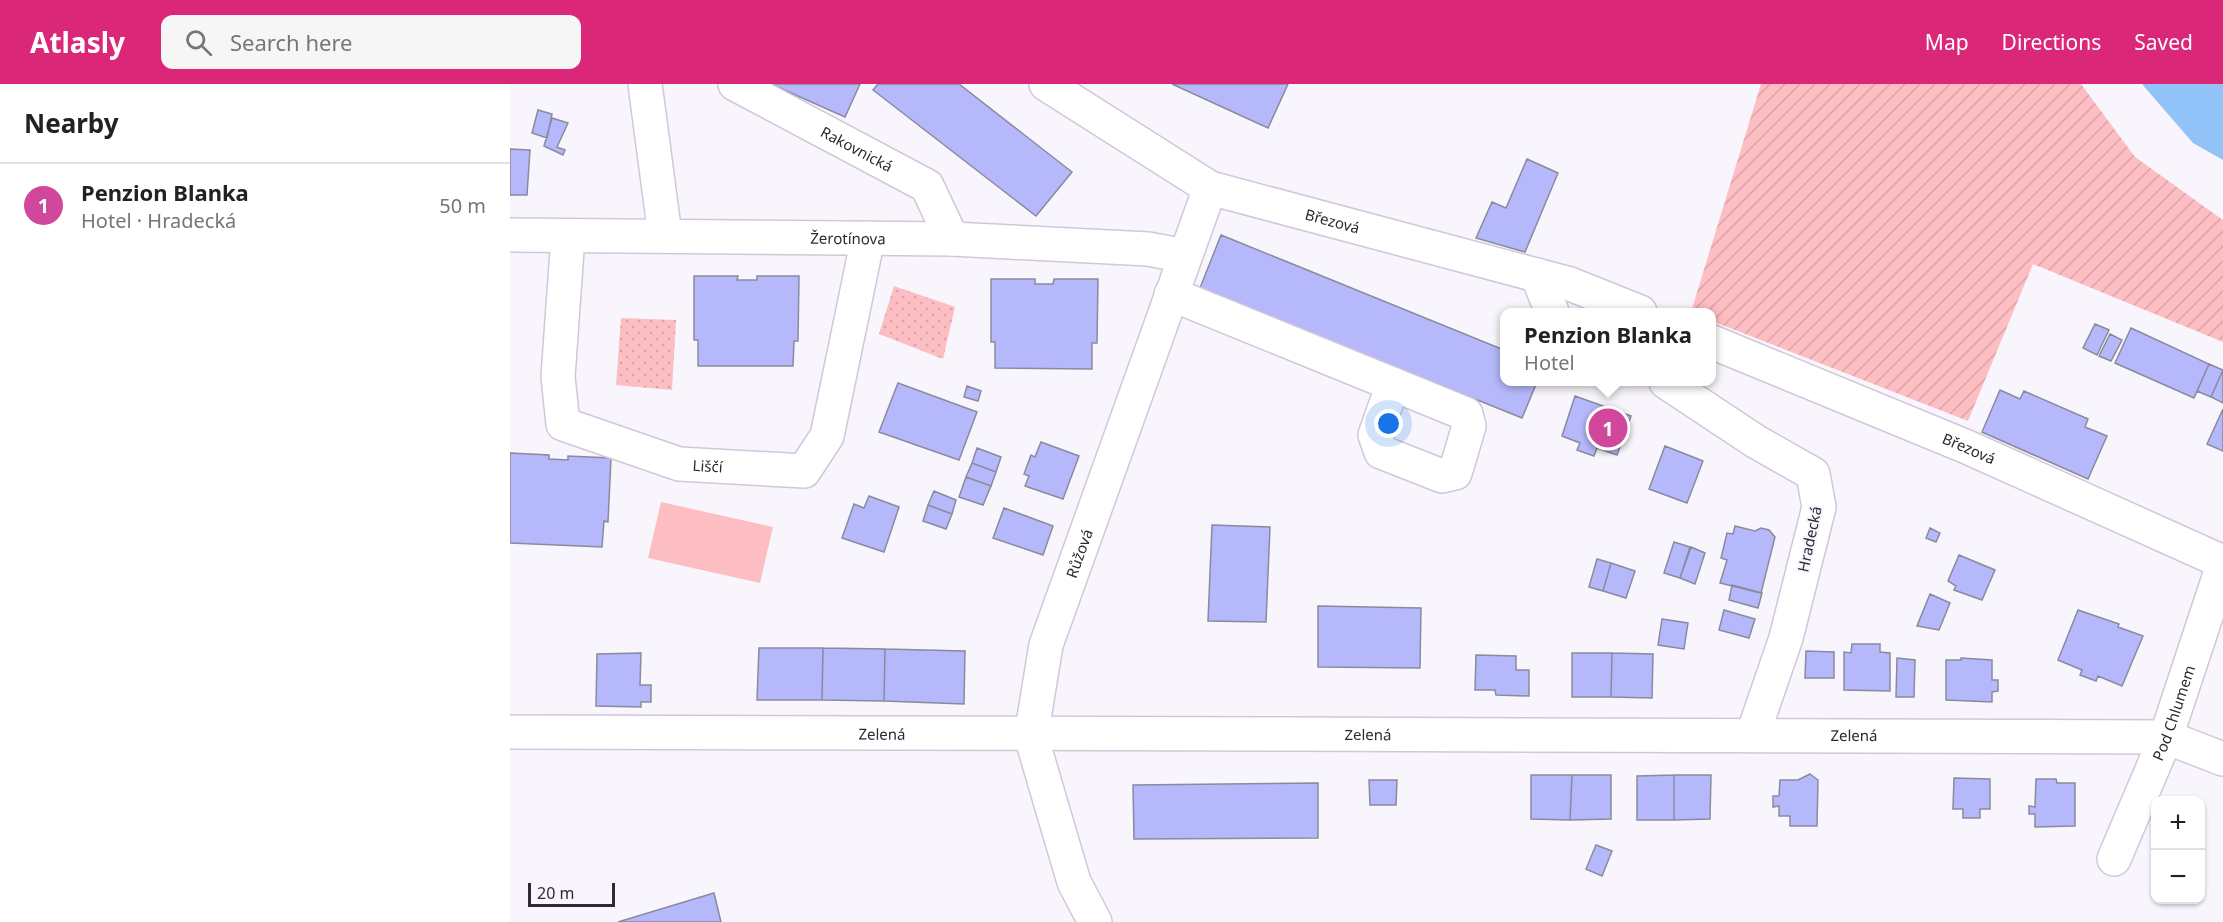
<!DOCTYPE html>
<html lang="en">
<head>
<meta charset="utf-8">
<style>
	body { margin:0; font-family:"Noto Sans",sans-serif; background:#f6f6f6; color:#222 }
	.controls { position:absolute; right:18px; bottom:18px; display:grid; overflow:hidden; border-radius:12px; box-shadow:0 2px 4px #0004 }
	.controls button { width:54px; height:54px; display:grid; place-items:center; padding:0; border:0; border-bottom:2px solid #e0e0e0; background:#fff; color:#222; font:30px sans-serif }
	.scale { position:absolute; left:18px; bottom:15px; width:87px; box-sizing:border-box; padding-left:6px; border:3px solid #2f2a32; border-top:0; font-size:16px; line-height:21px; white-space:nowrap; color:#2f2a32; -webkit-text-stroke:4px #f9f5fc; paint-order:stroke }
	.you { position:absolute; left:879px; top:340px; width:21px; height:21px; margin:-15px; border:4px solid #fff; border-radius:50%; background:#1a73e8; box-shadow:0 0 0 9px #1a73e833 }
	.badge { display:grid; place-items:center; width:39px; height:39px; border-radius:50%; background:#db2777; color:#fff; font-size:20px; font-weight:700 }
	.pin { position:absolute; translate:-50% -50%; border:3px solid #fff; box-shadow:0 2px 6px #0006 }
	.popup { position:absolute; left:990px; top:224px; width:216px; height:78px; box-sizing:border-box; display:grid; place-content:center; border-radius:12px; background:#fff; filter:drop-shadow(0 2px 4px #0005); font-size:20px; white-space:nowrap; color:#767676 }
	.popup b { font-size:22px; color:#222 }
	.popup::after { content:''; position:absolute; left:50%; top:100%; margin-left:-12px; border:12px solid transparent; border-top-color:#fff }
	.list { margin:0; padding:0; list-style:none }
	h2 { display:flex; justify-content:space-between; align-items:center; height:78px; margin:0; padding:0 24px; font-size:26px }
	h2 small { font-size:20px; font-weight:400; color:#767676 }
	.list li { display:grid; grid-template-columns:39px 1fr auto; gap:18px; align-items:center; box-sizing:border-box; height:84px; padding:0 24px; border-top:2px solid #e0e0e0 }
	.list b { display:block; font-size:22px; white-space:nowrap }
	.list p { margin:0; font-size:20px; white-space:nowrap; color:#767676 }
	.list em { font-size:20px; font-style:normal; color:#767676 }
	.icon { flex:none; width:33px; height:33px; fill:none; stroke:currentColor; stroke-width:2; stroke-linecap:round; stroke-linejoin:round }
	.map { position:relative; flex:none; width:1713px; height:838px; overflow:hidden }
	header { display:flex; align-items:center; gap:36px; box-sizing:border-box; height:84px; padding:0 30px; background:#db2777; color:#fff }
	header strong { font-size:28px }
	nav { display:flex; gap:33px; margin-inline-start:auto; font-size:21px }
	.search { width:420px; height:54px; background:#f6f6f6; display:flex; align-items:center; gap:15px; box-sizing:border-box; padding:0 21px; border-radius:12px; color:#767676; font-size:22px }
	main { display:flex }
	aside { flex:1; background:#fff }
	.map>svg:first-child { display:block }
</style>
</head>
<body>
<header>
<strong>Atlasly</strong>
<div class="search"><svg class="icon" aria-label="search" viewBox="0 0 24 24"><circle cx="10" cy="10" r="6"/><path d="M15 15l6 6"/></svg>Search here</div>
<nav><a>Map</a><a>Directions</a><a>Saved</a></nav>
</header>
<main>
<aside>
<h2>Nearby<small></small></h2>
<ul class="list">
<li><span class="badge" style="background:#d1479c">1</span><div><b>Penzion Blanka</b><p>Hotel · Hradecká</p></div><em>50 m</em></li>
</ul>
</aside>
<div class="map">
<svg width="1713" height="838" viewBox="0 0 1713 838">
	<defs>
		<pattern id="park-dots" width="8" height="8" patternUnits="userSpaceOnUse" patternTransform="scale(1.5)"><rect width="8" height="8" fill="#fdbec3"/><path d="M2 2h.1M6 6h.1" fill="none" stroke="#d9a3a8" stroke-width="1.8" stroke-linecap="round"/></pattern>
		<pattern id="garden-furrows" width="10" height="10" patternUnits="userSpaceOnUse" patternTransform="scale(1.5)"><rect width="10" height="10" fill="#fdbec3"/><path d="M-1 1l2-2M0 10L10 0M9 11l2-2" fill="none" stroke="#d9a3a8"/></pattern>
	</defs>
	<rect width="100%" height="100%" fill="#f9f5fc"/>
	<path fill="url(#park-dots)" d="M 384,202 L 445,223 L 433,275 L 369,250 Z
		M 111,234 L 166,236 L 162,306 L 106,301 Z"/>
	<path fill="url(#garden-furrows)" d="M 1251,0 L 1571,0 L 1625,73 L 1713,136 L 1713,258 L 1523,180 L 1458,337 L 1202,237 L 1202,228 L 1181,228 Z"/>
	<path fill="#fdbec3" d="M 151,418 L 263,443 L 250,499 L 138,474 Z"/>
	<path fill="#91c2f8" d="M 1632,0 L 1713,0 L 1713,76 L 1683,59 Z"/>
	<path fill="#b5b9fb" stroke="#898a9d" stroke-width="1.5" d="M 350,0 L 335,33 L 263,1 L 263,0 Z
		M 368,0 L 449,0 L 562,88 L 526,132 L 363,6 Z
		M 662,0 L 778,0 L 758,44 Z
		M 28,26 L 42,30 L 37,54 L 22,49 Z
		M 42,34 L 58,39 L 47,63 L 55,66 L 53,71 L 34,62 Z
		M 0,65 L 20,66 L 17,111 L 0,111 Z
		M 1017,75 L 1048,89 L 1015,168 L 966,154 L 982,118 L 996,124 Z
		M 711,151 L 994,266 L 994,298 L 1027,298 L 1012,334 L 690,204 Z
		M 184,192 L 228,192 L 227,196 L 247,196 L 247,192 L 289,192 L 288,257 L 284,257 L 283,282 L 188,282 L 188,256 L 184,256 Z
		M 481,195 L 525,195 L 525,200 L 543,200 L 544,195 L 588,195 L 587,259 L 582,259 L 582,285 L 485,284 L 485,258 L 481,258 Z
		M 1585,240 L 1599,246 L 1587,271 L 1573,264 Z
		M 1621,244 L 1699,280 L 1684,314 L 1605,279 Z
		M 1600,250 L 1612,256 L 1601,277 L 1589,272 Z
		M 1699,280 L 1713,286 L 1701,313 L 1687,307 Z
		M 1713,286 L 1713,319 L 1701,313 Z
		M 388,299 L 467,328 L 449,376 L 369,348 Z
		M 457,302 L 471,307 L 468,317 L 454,313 Z
		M 1490,306 L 1510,315 L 1514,307 L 1578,335 L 1575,343 L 1597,352 L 1578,395 L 1472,348 Z
		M 1065,312 L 1121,332 L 1107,371 L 1087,364 L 1084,372 L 1067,366 L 1070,359 L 1052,352 Z
		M 1713,325 L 1713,367 L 1697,360 Z
		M 531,358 L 569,372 L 553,415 L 515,402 L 519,392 L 514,390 L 521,371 L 525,373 Z
		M 1155,362 L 1193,377 L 1177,419 L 1139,405 Z
		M 467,364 L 491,373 L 486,388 L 462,379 Z
		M 0,369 L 39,371 L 39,375 L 58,376 L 58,372 L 101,374 L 98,438 L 94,437 L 92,463 L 0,459 Z
		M 462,379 L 486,388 L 481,402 L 456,393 Z
		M 456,393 L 481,402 L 473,421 L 449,413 Z
		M 424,407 L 446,416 L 442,430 L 418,421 Z
		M 359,412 L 389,423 L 374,468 L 332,454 L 344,420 L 354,424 Z
		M 418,421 L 442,430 L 436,445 L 413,437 Z
		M 494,424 L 543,442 L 533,471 L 483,454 Z
		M 702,441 L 760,443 L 756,538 L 698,537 Z
		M 1225,442 L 1245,447 L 1251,444 L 1259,446 L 1265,453 L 1251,509 L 1210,499 L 1217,476 L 1211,474 L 1217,449 L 1223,450 Z
		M 1420,444 L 1430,449 L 1426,458 L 1416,454 Z
		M 1164,458 L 1180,463 L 1170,494 L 1154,489 Z
		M 1181,463 L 1195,469 L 1185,500 L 1170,494 Z
		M 1449,471 L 1485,486 L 1472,516 L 1444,506 L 1446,502 L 1438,497 Z
		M 1087,475 L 1101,479 L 1093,507 L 1079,503 Z
		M 1101,479 L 1125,487 L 1116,514 L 1093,507 Z
		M 1222,501 L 1252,509 L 1248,524 L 1219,516 Z
		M 1420,510 L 1440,519 L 1429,546 L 1407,542 Z
		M 808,522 L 911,524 L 910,584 L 808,583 Z
		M 1214,526 L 1245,535 L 1239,554 L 1209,546 Z
		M 1568,526 L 1609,540 L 1608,543 L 1633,552 L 1612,602 L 1588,592 L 1586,597 L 1570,591 L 1572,586 L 1548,576 Z
		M 1152,535 L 1178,539 L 1174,565 L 1148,561 Z
		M 1342,560 L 1370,560 L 1370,568 L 1380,569 L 1380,607 L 1334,606 L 1334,568 L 1341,569 Z
		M 249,564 L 313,564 L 312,616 L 247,616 Z
		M 313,564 L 375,565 L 374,617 L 312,616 Z
		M 375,565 L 455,567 L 454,620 L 374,617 Z
		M 1296,567 L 1324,568 L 1324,594 L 1295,594 Z
		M 131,569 L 130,601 L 141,601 L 141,618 L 131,618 L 131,623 L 86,622 L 87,570 Z
		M 1062,569 L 1102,569 L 1101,613 L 1062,613 Z
		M 1102,569 L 1143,570 L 1142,614 L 1101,613 Z
		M 966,571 L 1006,572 L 1006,586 L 1019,586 L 1019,612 L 986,611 L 985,606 L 965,606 Z
		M 1387,574 L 1405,576 L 1404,613 L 1386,613 Z
		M 1451,574 L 1482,576 L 1482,596 L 1488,596 L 1488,607 L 1482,608 L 1482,618 L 1436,616 L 1436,576 L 1451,576 Z
		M 1300,690 L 1308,696 L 1307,742 L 1280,742 L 1280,732 L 1269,732 L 1269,722 L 1263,723 L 1263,712 L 1269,712 L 1270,696 L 1288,696 Z
		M 1021,691 L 1062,691 L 1060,736 L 1021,735 Z
		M 1062,691 L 1101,691 L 1101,735 L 1060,736 Z
		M 1164,691 L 1164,736 L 1127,736 L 1127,692 Z
		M 1164,691 L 1201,691 L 1200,735 L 1164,736 Z
		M 1444,694 L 1480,695 L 1480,725 L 1470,725 L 1470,734 L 1453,734 L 1453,725 L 1443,725 Z
		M 1526,695 L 1546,695 L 1547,699 L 1565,699 L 1565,742 L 1525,743 L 1525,730 L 1519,730 L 1519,722 L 1525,723 Z
		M 859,696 L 887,696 L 886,721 L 860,721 Z
		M 808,699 L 808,754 L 624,755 L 623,701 Z
		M 1086,761 L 1102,767 L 1092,792 L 1076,785 Z
		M 204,809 L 211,838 L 108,838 Z"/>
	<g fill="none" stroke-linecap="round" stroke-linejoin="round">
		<defs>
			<g id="minor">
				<path d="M 135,0 L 155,151"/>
				<path id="s1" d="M 225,0 L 417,102 L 442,155"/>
				<path id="s2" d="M 536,0 L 700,104 L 1060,200 L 1130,228"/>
				<path id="s3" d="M 0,151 L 442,155 L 638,165 L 675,172"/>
				<path id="s4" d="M 58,152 L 48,293 L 53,340 L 169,380 L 294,387 L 317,352 L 358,154"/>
				<path d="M 1027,191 L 1042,228"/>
				<path d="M 661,210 L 956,330 L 959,342 L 945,389 L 932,392 L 871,368 L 865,351 L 883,300"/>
				<path id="s5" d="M 1202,258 L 1457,363 L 1713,478"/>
				<path d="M 1156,298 L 1245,357 L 1303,390 L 1309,423 L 1276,554 L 1243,650"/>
				<path id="s6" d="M 0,648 C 552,652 1104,648 1656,653 L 1713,675"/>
				<path id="s7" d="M 1604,775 L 1656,653 L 1713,481"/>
				<path id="s8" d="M 585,838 L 564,798 L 521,652 L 536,561 L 700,104"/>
			</g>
		</defs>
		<use href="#minor" stroke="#d2c7d9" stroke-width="36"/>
		<use href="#minor" stroke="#fff" stroke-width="33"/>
	</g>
	<g text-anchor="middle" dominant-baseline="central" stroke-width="4.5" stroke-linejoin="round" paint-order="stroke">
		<g font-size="15" fill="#2f2a32" stroke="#f9f5fc">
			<text stroke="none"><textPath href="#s1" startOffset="138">Rakovnická</textPath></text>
			<text stroke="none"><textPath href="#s2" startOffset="321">Březová</textPath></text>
			<text stroke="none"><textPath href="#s3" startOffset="338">Žerotínova</textPath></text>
			<text stroke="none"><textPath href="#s5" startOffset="278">Březová</textPath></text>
			<text stroke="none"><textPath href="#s4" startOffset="340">Liščí</textPath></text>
			<text transform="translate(1299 455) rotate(-78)">Hradecká</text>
			<text stroke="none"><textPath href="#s8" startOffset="387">Růžová</textPath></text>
			<text stroke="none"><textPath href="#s7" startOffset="158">Pod Chlumem</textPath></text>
			<text stroke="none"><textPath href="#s6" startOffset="372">Zelená</textPath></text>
			<text stroke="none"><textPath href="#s6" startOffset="858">Zelená</textPath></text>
			<text stroke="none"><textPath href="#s6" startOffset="1344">Zelená</textPath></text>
		</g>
	</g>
</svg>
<div class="controls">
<button>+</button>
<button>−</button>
</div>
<div class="scale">20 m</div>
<div class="you"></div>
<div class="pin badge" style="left:1098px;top:344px;background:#d1479c">1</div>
<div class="popup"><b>Penzion Blanka</b>Hotel</div>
</div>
</main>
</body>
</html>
